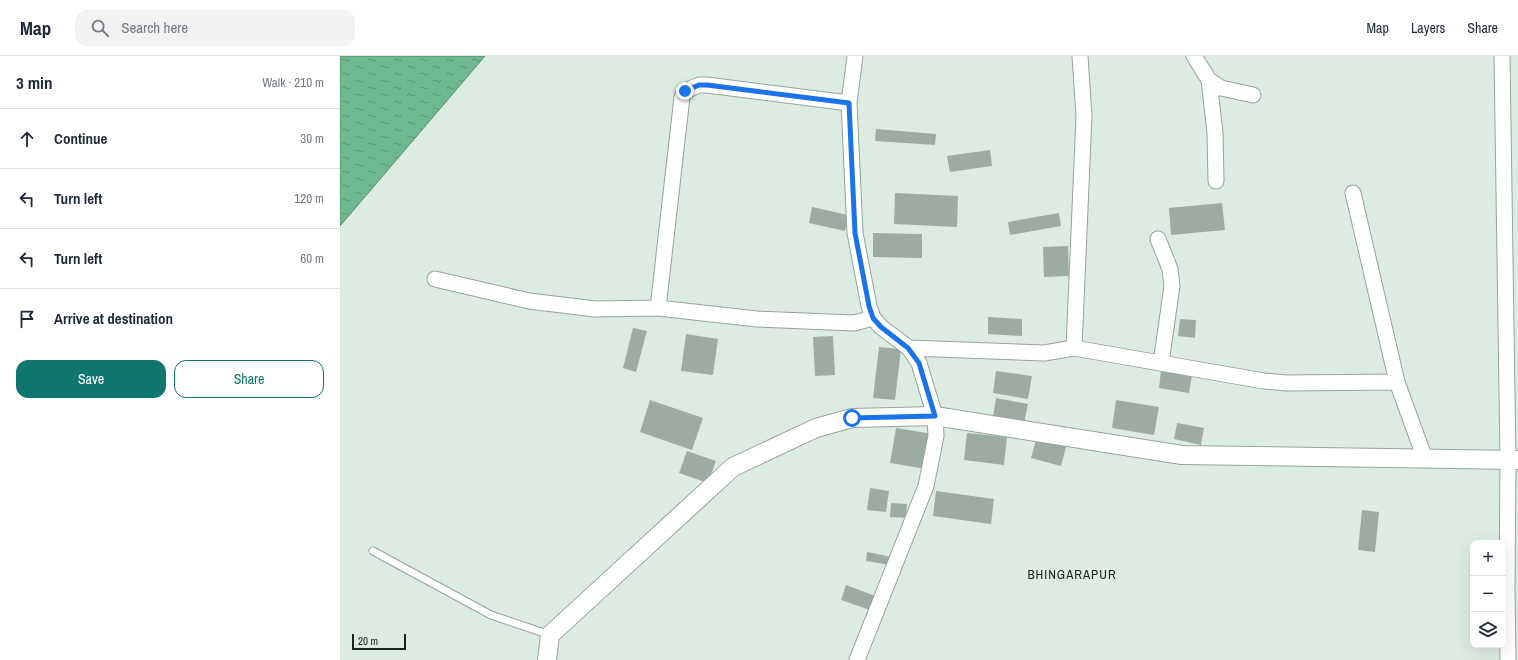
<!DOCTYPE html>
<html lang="en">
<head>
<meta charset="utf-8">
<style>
	body { margin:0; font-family:"Archivo Narrow",sans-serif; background:#f2f2f3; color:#1f2937 }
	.controls { position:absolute; right:12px; bottom:12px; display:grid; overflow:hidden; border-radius:8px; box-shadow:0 4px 16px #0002 }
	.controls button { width:36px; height:36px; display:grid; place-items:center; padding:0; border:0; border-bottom:1px solid #e0e1e3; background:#fff; color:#1f2937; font:20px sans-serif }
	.scale { position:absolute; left:12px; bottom:10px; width:54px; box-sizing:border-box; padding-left:4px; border:2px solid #1c211e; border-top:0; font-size:11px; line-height:14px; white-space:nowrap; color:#1c211e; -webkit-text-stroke:3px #ddece2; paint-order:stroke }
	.stop { position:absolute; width:12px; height:12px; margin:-9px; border:3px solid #1a73e8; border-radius:50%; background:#fff }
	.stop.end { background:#1a73e8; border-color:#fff; box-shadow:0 1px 4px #0008 }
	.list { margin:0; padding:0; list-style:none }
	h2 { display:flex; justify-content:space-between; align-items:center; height:52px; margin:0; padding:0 16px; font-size:17px }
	h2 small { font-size:13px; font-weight:400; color:#747a83 }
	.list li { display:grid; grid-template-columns:26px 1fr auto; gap:12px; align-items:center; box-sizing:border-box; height:60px; padding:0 16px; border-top:1px solid #e0e1e3 }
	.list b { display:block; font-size:15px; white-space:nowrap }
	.list em { font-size:13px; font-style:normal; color:#747a83 }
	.actions { display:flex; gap:8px; padding:12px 16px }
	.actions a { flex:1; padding:9px 0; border:1px solid #0f766e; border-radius:12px; text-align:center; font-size:14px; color:#0f766e }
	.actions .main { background:#0f766e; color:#fff }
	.icon { flex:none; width:22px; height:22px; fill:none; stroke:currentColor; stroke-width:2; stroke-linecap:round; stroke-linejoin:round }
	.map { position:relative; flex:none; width:1178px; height:604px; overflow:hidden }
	header { display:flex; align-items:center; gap:24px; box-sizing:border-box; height:56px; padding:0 20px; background:#fff; border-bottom:1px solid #e0e1e3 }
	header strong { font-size:19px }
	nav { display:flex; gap:22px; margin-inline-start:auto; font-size:14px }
	.search { width:280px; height:36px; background:#f2f2f3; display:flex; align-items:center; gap:10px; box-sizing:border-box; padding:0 14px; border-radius:12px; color:#747a83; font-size:15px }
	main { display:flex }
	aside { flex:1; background:#fff }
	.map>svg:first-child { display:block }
</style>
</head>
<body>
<header>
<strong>Map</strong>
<div class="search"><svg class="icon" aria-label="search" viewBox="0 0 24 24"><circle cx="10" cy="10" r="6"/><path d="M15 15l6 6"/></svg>Search here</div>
<nav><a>Map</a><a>Layers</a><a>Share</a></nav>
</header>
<main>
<aside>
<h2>3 min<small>Walk · 210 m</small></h2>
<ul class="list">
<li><svg class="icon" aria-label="ahead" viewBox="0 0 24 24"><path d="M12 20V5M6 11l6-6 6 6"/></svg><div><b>Continue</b></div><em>30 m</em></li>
<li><svg class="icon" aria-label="left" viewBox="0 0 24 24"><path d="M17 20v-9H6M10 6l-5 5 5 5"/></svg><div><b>Turn left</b></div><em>120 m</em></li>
<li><svg class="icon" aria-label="left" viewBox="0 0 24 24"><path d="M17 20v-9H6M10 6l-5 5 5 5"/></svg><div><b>Turn left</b></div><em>60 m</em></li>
<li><svg class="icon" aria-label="arrive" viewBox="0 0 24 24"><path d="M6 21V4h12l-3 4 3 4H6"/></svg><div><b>Arrive at destination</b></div></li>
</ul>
<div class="actions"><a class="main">Save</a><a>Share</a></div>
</aside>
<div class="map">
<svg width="1178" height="604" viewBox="0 0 1178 604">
	<defs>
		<pattern id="water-ripples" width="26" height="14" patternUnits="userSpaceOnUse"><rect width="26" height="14" fill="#6eb98d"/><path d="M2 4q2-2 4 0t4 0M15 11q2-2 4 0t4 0" fill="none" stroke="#5a9673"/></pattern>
	</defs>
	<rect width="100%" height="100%" fill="#ddece2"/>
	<path fill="url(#water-ripples)" stroke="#558b6c" d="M 0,0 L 145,0 L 0,170 Z"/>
	<path fill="#9daca2" d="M 536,73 L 596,78 L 595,89 L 535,85 Z
		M 650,94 L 652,110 L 610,116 L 607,100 Z
		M 555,137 L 618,140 L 617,171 L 554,168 Z
		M 882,147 L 885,174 L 831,179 L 829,152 Z
		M 472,151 L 508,159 L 505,175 L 469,167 Z
		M 719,157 L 721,170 L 670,179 L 668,166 Z
		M 533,177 L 582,178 L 582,202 L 533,201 Z
		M 728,190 L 729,220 L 704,221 L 703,191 Z
		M 648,261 L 682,263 L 682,280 L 648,278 Z
		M 840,263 L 856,264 L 855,282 L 838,280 Z
		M 293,272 L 307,275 L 296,316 L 283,312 Z
		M 346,278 L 378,283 L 373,319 L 341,315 Z
		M 493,280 L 495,319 L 475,320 L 473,281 Z
		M 539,291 L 561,293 L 555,344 L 533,342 Z
		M 821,314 L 852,319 L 849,337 L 819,332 Z
		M 656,315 L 692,320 L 688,343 L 653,337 Z
		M 656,342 L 688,348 L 684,367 L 653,361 Z
		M 310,344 L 363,362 L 352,394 L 300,376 Z
		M 776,344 L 819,351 L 814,379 L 772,372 Z
		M 837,367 L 864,372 L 861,389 L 834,383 Z
		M 556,372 L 593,378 L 587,413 L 550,407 Z
		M 627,377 L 667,381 L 664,409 L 624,404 Z
		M 696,384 L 726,391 L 721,410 L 691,402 Z
		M 347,395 L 376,405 L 368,427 L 339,417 Z
		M 530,432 L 549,435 L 546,456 L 527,454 Z
		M 596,435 L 654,443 L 651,468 L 593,460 Z
		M 551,447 L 567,448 L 566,462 L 550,461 Z
		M 1022,454 L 1039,456 L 1035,496 L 1018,494 Z
		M 527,496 L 552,501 L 550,509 L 526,505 Z
		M 506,529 L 538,541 L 533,555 L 501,544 Z"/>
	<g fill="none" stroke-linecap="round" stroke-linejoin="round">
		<defs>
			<path id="service" d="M 33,495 L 151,559 L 210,579"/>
			<path id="minor" d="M 515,0 L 509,47 L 515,177 L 529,250 L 533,262 L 541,271 L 569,292 L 579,307 L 595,360 L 596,380 L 586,430 L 517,604
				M 854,0 L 869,24 L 881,32 L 913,39
				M 1162,0 L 1168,404 L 1167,533 L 1168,604
				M 869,24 L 875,77 L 876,125
				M 1013,137 L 1057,326 L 1085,403
				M 818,183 L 830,213 L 832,230 L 821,307
				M 95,223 L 189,245 L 255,253 L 318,252 L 417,263 L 514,267 L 533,262
				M 318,252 L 342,41 L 345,35 L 359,29 L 367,29 L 509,47
				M 569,292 L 704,297 L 734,292 L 744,60 L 740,0
				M 734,292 L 924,325 L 947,327 L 1057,326"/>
			<path id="tertiary" d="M 207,604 L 210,579 L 393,411 L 476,372 L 512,362 L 595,360 L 842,399 L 1178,404"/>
		</defs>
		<use href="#service" stroke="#95a39a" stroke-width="9"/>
		<use href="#minor" stroke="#95a39a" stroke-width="17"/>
		<use href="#tertiary" stroke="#95a39a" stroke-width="20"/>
		<use href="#service" stroke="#fff" stroke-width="7"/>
		<use href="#minor" stroke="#fff" stroke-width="15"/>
		<use href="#tertiary" stroke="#fff" stroke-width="18"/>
	</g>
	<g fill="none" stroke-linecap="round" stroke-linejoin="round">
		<path stroke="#1a73e8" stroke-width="5" d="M 345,35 L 359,29 L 367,29 L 509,47 L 515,177 L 529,250 L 533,262 L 541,271 L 568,292 L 579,307 L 595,360 L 512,362"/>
	</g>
	<g text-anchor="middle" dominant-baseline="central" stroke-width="3.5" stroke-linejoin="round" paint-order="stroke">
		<g font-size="13" letter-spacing="1" fill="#1c211e" stroke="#ddece2">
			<text x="732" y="518">BHINGARAPUR</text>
		</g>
	</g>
</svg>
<div class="controls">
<button>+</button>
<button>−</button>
<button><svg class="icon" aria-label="layers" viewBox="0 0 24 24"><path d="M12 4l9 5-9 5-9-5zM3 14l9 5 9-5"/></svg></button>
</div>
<div class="scale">20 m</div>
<div class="stop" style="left:512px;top:362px"></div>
<div class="stop end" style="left:345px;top:35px"></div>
</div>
</main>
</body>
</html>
